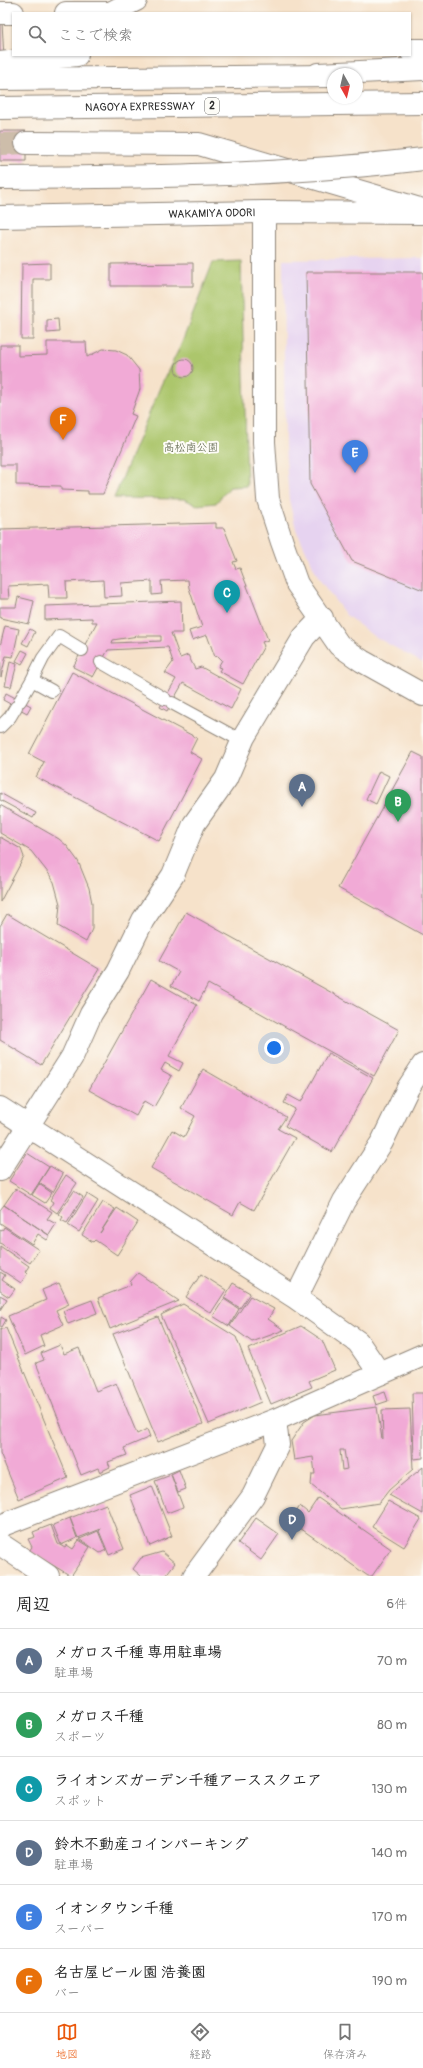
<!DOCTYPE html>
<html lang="ja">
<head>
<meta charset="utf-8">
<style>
	body { margin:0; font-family:Pangolin,"Klee One",sans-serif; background:#f2f2f2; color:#222 }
	.compass { position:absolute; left:327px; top:68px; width:36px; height:36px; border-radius:50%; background:#fff; box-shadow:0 1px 3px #0004; rotate:172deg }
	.you { position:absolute; left:274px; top:1048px; width:14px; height:14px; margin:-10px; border:3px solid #fff; border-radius:50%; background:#1a73e8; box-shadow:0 0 0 6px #1a73e833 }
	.badge { display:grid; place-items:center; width:26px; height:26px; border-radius:50%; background:#ea580c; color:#fff; font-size:13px; font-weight:700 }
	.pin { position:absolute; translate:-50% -33px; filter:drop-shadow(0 1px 2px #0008) }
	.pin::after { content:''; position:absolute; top:21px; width:14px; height:12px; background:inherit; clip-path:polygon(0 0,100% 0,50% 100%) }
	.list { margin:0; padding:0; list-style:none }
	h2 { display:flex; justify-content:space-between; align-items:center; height:52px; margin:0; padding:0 16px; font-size:17px }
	h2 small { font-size:13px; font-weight:400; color:#767676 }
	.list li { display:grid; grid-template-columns:26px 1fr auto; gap:12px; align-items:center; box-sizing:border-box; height:64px; padding:0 16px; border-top:1px solid #e0e0e0 }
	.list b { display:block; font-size:15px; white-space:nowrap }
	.list p { margin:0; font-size:13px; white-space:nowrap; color:#767676 }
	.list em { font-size:13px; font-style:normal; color:#767676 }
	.icon { flex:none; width:22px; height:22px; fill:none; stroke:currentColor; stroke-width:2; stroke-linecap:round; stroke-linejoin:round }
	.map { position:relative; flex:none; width:423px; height:1576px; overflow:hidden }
	.search { position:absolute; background:#fff; box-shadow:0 1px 3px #0004; left:12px; right:12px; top:12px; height:44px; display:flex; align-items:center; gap:10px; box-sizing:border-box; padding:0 14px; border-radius:0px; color:#767676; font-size:15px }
	.sheet { height:436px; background:#fff }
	nav { display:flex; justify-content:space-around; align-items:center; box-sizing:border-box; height:56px; border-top:1px solid #e0e0e0; background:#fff; font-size:11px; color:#767676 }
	nav a { display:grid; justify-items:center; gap:2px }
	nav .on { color:#ea580c }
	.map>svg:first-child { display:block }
</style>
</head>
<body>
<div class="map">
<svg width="423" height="1576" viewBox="0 0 423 1576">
	<rect width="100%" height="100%" fill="#fdfcf7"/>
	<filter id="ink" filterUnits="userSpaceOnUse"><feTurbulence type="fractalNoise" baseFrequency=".025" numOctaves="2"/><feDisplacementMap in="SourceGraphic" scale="8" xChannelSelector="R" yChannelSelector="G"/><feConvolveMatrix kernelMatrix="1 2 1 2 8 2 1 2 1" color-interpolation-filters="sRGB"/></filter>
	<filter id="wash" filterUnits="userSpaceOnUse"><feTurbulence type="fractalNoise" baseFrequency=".012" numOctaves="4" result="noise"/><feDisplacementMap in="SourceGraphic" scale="16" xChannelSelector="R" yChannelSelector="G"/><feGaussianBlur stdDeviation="0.9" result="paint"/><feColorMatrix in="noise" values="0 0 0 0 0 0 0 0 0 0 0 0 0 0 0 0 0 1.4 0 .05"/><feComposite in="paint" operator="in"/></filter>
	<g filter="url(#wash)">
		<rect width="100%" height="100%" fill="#f6e2ca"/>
		<path fill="#e6d3f0" d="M 423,258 L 423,663 L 372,635 L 346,615 L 319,579 L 296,529 L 289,500 L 285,446 L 283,260 Z"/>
		<path fill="#acc66c" stroke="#6c784c" d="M 241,261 L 247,486 L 230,487 L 216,503 L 197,505 L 184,499 L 114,498 L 161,385 L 181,345 L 213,262 Z"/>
		<g id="blocks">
			<path fill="#f1aad6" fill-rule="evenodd" d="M 0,22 L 2,22 L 4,59 L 0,59 Z
				M 0,131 L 26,131 L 26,161 L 0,161 Z
				M 50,263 L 50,279 L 33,279 L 33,339 L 21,339 L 22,264 Z
				M 193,263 L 193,286 L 111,286 L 111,264 Z
				M 306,272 L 423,272 L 423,590 L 352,561 L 310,484 Z
				M 58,319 L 59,332 L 47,333 L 47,320 Z
				M 47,342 L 86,342 L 87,357 L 103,349 L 116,350 L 127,355 L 139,370 L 140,389 L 131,414 L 136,416 L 103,494 L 88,494 L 88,491 L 61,490 L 61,486 L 16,485 L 16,465 L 0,465 L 0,345 L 18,345 L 18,356 L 47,355 Z
				M175 368a9 9 0 1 1 18 0a9 9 0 1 1-18 0Z
				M 216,523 L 216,528 L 224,528 L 237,561 L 233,562 L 236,569 L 240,568 L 268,640 L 262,642 L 264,646 L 243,684 L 219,671 L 221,668 L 218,667 L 222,660 L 218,656 L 215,657 L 207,635 L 192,640 L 189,631 L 202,627 L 189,588 L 188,580 L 161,581 L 162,594 L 152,595 L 152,581 L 121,583 L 122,596 L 104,597 L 103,580 L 66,582 L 67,598 L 49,598 L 48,584 L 8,586 L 9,599 L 0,599 L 0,529 Z
				M 18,597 L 34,601 L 29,624 L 0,618 L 0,607 L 16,607 Z
				M 181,601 L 182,633 L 171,633 L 180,658 L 188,655 L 195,669 L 201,667 L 241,689 L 231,709 L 183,683 L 167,711 L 160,707 L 176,679 L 165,673 L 173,662 L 168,647 L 108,650 L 93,677 L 73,667 L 97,622 L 92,622 L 92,618 L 45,620 L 45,606 ZM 138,636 L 161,636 L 161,641 L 112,643 L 113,640 Z
				M 5,626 L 19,629 L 13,657 L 6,656 L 1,677 L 0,646 Z
				M 30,629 L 35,632 L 28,646 L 22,643 Z
				M 22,650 L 28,653 L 22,664 L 16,661 Z
				M 10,662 L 17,664 L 11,687 L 5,686 Z
				M 72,672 L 197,738 L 190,752 L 202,759 L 159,841 L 36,777 L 44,762 L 29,754 Z
				M 6,693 L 31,706 L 27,713 L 3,700 Z
				M 413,752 L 423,757 L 423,935 L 338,888 Z
				M 379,771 L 389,776 L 376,804 L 366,799 Z
				M 0,793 L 36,813 L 33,818 L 0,800 Z
				M 0,805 L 59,839 L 67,846 L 78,861 L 89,888 L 92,903 L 92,929 L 86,942 L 58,926 L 60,904 L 54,882 L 49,874 L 31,851 L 0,833 Z
				M 0,837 L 21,849 L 24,857 L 0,902 Z
				M 186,912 L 399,1030 L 374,1076 L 208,984 L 199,1001 L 171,986 L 179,972 L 159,961 Z
				M 7,914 L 99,969 L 41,1065 L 0,1040 L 0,926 Z
				M 151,979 L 197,1005 L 169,1056 L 183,1063 L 179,1071 L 165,1063 L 161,1070 L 172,1076 L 154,1107 L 144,1101 L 136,1116 L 89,1090 Z
				M 328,1053 L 373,1078 L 332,1152 L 285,1126 L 295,1109 L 284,1103 L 288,1095 L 301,1102 Z
				M 203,1069 L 286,1117 L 278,1129 L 295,1138 L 254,1210 L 240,1202 L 233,1215 L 151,1168 L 172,1130 L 184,1137 L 195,1116 L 181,1108 Z
				M 27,1153 L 49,1167 L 31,1195 L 9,1181 Z
				M 50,1166 L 63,1174 L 53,1192 L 39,1183 Z
				M 66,1175 L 77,1183 L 57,1213 L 50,1208 L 53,1202 L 50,1200 Z
				M 39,1184 L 52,1193 L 45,1203 L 32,1195 Z
				M 15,1189 L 52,1212 L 47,1219 L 56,1224 L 49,1235 L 4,1205 Z
				M 74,1191 L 83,1197 L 67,1223 L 61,1220 L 63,1217 L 59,1214 Z
				M 87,1194 L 98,1201 L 79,1232 L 68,1225 Z
				M 103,1202 L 115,1209 L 100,1233 L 117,1208 L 138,1222 L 117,1255 L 95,1240 L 93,1242 L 82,1235 Z
				M 4,1205 L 50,1236 L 47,1240 L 38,1234 L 32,1244 L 0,1223 L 0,1210 Z
				M 4,1227 L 39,1250 L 30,1263 L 0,1243 L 0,1230 L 2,1231 Z
				M 0,1246 L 29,1266 L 25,1272 L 27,1274 L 21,1283 L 0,1269 Z
				M 0,1272 L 5,1275 L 2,1280 L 15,1289 L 9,1297 L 0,1291 Z
				M 138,1273 L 179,1301 L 110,1329 L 98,1298 L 131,1285 L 130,1282 Z
				M 201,1274 L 226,1290 L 211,1313 L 186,1297 Z
				M 59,1283 L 69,1304 L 56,1310 L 63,1325 L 40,1335 L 44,1346 L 25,1355 L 8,1316 L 46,1300 L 42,1290 Z
				M 233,1283 L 250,1293 L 240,1308 L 224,1298 Z
				M 0,1295 L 7,1299 L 0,1310 Z
				M 250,1296 L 274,1309 L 268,1319 L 284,1330 L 252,1342 L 230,1326 Z
				M 224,1299 L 239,1309 L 229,1326 L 213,1316 Z
				M 92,1300 L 97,1313 L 68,1324 L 63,1311 Z
				M 183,1304 L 236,1337 L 261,1402 L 209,1424 L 161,1315 Z
				M 1,1317 L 6,1320 L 2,1327 L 0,1326 Z
				M 158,1317 L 203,1424 L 158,1442 L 113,1334 Z
				M 301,1326 L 322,1340 L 335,1370 L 309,1381 L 312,1387 L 271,1404 L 248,1349 Z
				M 6,1328 L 68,1478 L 19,1499 L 0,1453 L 0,1330 Z
				M 60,1345 L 64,1354 L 79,1348 L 96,1391 L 116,1383 L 137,1434 L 147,1429 L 150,1437 L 124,1448 L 127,1455 L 108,1462 L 110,1467 L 100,1472 L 98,1468 L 81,1475 L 36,1363 L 44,1360 L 41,1353 Z
				M 385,1392 L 388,1401 L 376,1405 L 373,1396 Z
				M 412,1393 L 423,1393 L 423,1458 L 414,1459 Z
				M 377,1407 L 382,1439 L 383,1439 L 382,1410 L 410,1409 L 413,1469 L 389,1490 L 379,1503 L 341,1509 L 311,1485 L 312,1474 L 315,1474 L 313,1457 L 294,1460 L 291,1441 L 304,1422 L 315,1415 ZM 340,1450 L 344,1450 L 347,1469 L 342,1470 Z
				M 423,1467 L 423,1514 L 389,1495 Z
				M 179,1470 L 186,1489 L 178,1492 L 171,1474 Z
				M 171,1475 L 183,1507 L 167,1513 L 155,1481 Z
				M 152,1486 L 172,1536 L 150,1546 L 130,1495 Z
				M 318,1498 L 391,1549 L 372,1576 L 368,1576 L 290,1521 L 300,1506 L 308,1513 Z
				M 388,1501 L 421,1519 L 404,1547 L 372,1527 Z
				M 106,1504 L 124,1549 L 109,1555 L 99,1531 L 101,1529 L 78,1538 L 70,1518 Z
				M 70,1518 L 77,1538 L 61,1545 L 53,1525 Z
				M 256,1518 L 279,1534 L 261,1560 L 238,1543 Z
				M 51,1525 L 58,1544 L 65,1548 L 67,1545 L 73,1549 L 79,1540 L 90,1547 L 71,1576 L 29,1551 L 32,1547 L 28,1539 L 35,1537 L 33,1532 Z
				M 98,1531 L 106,1550 L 100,1553 L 80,1539 Z
				M 162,1552 L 175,1563 L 165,1576 L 141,1576 L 133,1569 L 141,1558 Z"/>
		</g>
	</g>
	<g filter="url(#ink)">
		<use href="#blocks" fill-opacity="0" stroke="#90867a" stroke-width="1"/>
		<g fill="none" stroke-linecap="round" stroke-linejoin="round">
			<path stroke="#cdbdaa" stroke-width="22" stroke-dasharray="22 11" stroke-linecap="butt" d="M 0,144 L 26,143"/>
			<defs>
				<path id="lane" d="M 101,662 L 165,699
					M 32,680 L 43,658 L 59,636 L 82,650
					M 20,701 L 32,680 L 52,691
					M 172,703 L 242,741
					M 0,727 L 10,717 L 16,707"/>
				<path id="street" d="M 264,212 L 264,442 L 268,499 L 282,542 L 297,584 L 339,645 L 362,661 L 423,695
					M 0,1108 L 296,1298 L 358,1342 L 380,1374
					M 0,1170 L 72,1057 L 91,1014 L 118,971 L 143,920 L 173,875 L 194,824 L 226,779 L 244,737 L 304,637 L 322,618
					M 296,1298 L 344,1201 L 382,1142 L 408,1088 L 423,1065
					M 0,1526 L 275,1420 L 423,1355
					M 0,1544 L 48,1576
					M 194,1576 L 253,1496 L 278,1445 L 275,1420"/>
				<g id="secondary">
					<path id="s1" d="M 0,217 L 264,212 L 422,213"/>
				</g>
				<g id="highway">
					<path d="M 0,13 L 13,13"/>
					<path d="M 66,13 L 110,13 L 136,0"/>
					<path d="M 410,50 L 423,50"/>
					<path d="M 0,63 L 77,55"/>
					<path d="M 318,74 L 423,69"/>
					<path d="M 0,79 L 333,76"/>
					<path id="s2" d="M 0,108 L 423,103"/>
					<path d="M 26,143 L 199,144 L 423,210"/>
				</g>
			</defs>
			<use href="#lane" stroke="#90867a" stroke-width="14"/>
			<use href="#street" stroke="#90867a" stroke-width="24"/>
			<use href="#secondary" stroke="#90867a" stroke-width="24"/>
			<use href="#highway" stroke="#90867a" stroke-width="24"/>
			<use href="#lane" stroke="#fff" stroke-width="12"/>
			<use href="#street" stroke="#fff" stroke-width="22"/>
			<use href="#secondary" stroke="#fff" stroke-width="22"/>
			<use href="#highway" stroke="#fff" stroke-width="22"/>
			<defs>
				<path id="highway-bridge" d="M 0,178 C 142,177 282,176 423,159"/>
			</defs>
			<use href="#highway-bridge" stroke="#90867a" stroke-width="24" stroke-linecap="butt"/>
			<use href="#highway-bridge" stroke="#fff" stroke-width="22"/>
		</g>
	</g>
	<g text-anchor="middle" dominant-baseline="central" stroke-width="4" stroke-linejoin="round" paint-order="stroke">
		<rect fill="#fdfcf7" stroke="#6a6a68" stroke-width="1" x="205" y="98" width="14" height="16" rx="3"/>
		<g font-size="10" font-weight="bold" fill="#2b2b2b">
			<text x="212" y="106">2</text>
		</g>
		<g font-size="11" fill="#2b2b2b" stroke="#fdfcf7">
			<text stroke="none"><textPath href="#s2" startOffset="140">NAGOYA EXPRESSWAY</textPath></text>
			<text stroke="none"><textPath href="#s1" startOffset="212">WAKAMIYA ODORI</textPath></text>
		</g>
		<g font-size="11" fill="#525a3e" stroke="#fdfcf7">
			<text x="191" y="447">高松南公園</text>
		</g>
	</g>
</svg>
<svg class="compass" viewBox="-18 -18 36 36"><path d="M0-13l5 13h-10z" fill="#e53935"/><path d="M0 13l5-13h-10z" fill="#767676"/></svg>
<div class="you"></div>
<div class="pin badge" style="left:302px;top:807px;background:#5c6f8a">A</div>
<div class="pin badge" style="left:398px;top:822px;background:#2e9e5b">B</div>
<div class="pin badge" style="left:227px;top:613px;background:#0f9aa8">C</div>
<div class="pin badge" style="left:292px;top:1540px;background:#5c6f8a">D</div>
<div class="pin badge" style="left:355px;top:473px;background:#3f7fe0">E</div>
<div class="pin badge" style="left:63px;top:440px;background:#e8710a">F</div>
<div class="search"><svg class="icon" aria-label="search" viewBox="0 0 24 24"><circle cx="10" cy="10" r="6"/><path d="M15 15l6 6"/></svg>ここで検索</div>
</div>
<section class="sheet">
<h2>周辺<small>6件</small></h2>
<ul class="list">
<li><span class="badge" style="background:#5c6f8a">A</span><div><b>メガロス千種 専用駐車場</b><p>駐車場</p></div><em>70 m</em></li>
<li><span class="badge" style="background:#2e9e5b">B</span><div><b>メガロス千種</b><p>スポーツ</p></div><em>80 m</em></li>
<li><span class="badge" style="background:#0f9aa8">C</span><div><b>ライオンズガーデン千種アーススクエア</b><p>スポット</p></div><em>130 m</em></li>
<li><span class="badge" style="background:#5c6f8a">D</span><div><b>鈴木不動産コインパーキング</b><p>駐車場</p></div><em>140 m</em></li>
<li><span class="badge" style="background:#3f7fe0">E</span><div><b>イオンタウン千種</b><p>スーパー</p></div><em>170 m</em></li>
<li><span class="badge" style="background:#e8710a">F</span><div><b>名古屋ビール園 浩養園</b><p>バー</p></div><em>190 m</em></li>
</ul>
</section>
<nav>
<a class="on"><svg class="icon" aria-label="map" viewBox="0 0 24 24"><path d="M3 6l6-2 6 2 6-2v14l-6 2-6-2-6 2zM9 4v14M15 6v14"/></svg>地図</a>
<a><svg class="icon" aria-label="directions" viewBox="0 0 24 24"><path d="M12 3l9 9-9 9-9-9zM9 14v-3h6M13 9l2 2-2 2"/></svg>経路</a>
<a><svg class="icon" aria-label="saved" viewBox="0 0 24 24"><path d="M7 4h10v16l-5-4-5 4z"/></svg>保存済み</a>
</nav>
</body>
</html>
